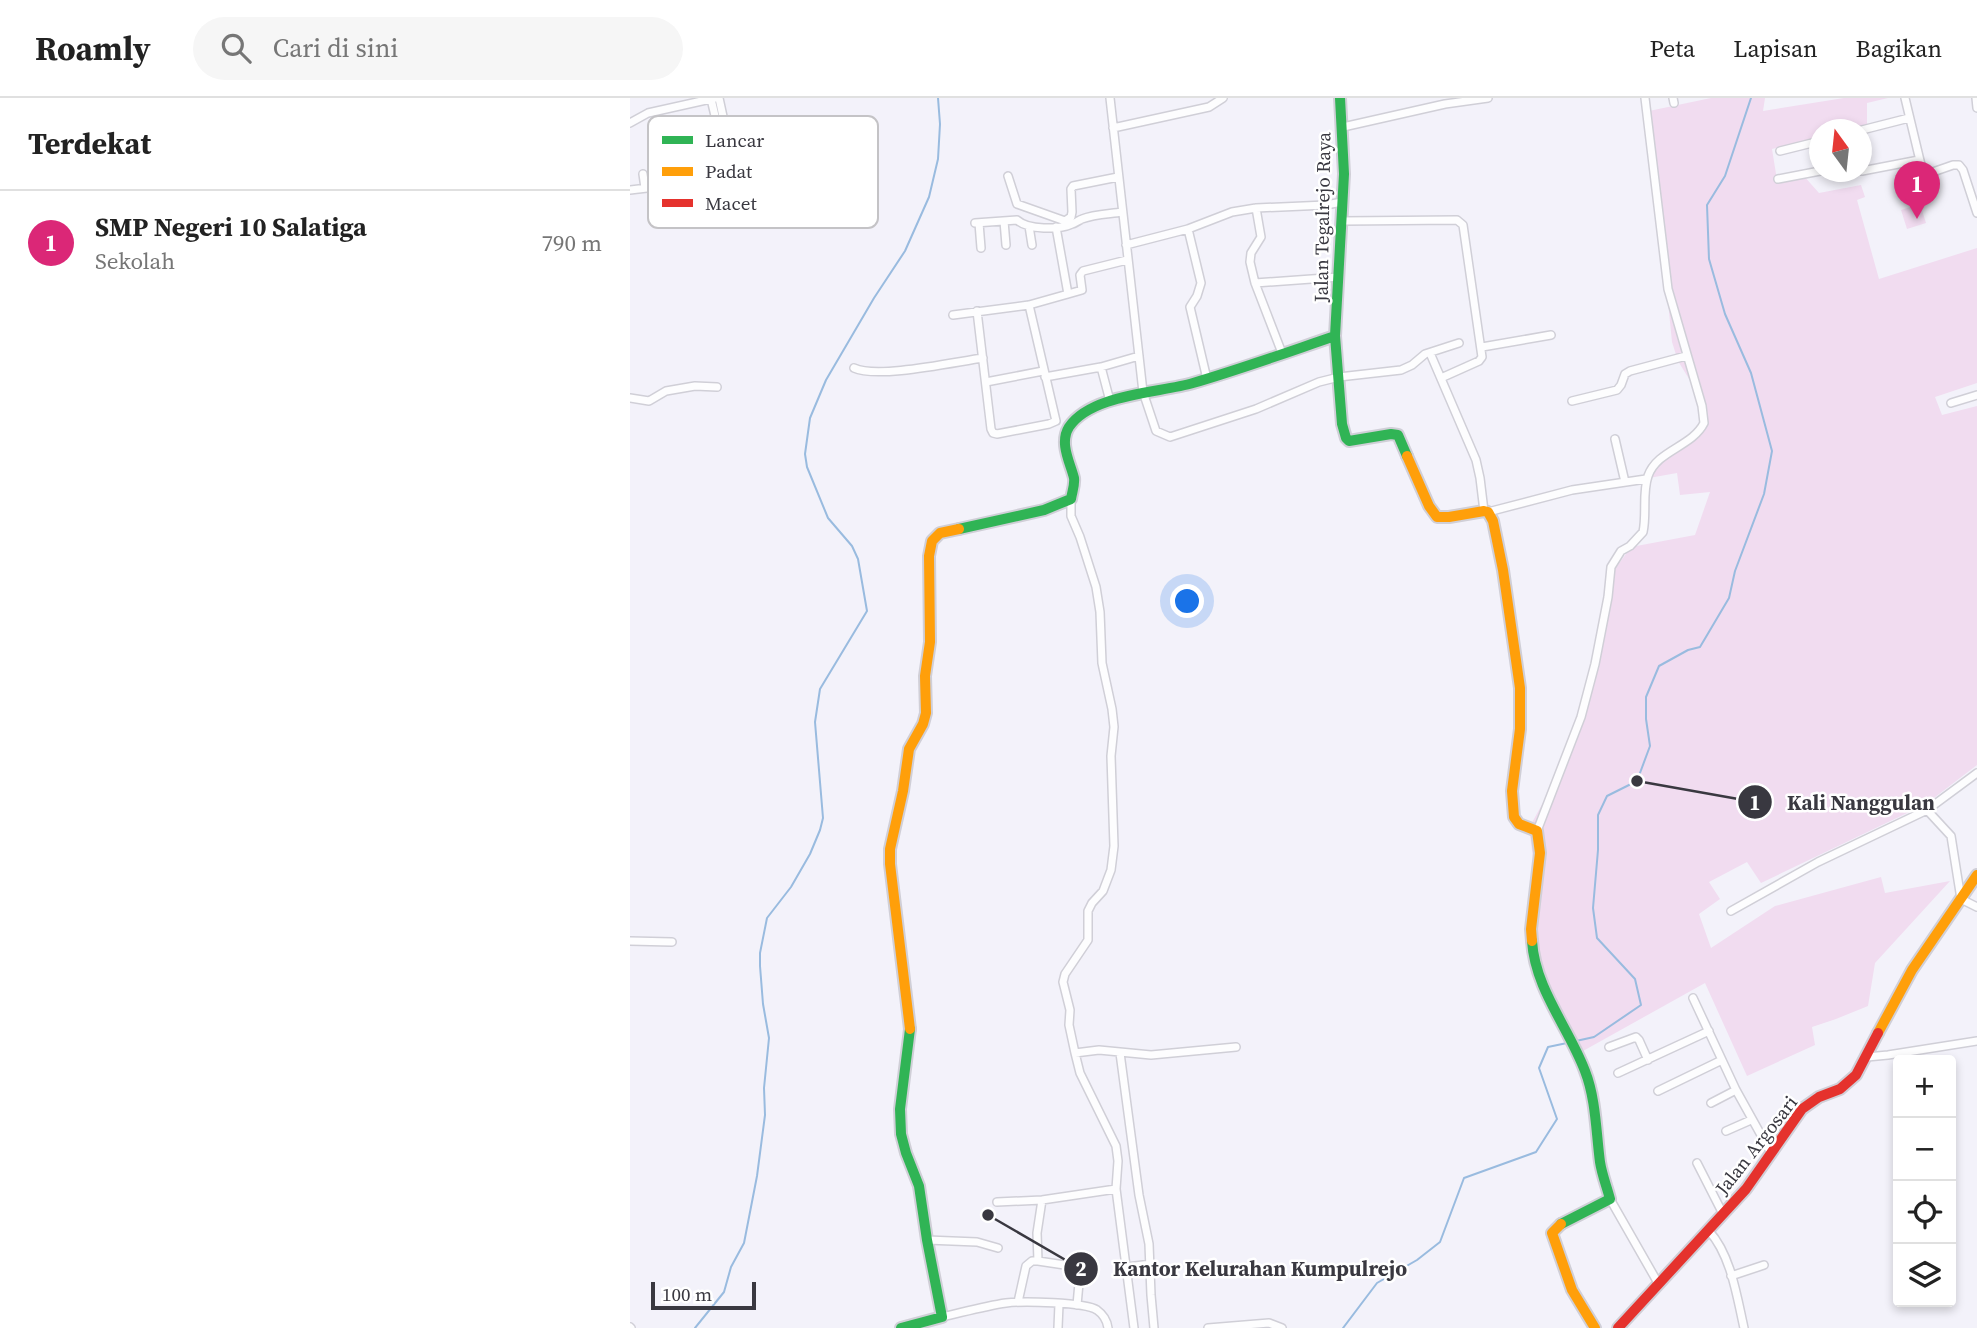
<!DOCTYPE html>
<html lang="id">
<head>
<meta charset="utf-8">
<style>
	body { margin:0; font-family:"Source Serif 4",serif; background:#f6f6f6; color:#222 }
	.controls { position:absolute; right:21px; bottom:21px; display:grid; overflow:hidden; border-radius:7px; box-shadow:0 4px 10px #0003 }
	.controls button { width:63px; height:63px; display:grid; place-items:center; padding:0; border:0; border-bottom:2px solid #e0e0e0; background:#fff; color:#222; font:35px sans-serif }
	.compass { position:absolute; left:1179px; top:21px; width:63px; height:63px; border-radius:50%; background:#fff; box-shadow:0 4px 10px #0003; rotate:345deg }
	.scale { position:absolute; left:21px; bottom:18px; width:105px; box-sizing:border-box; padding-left:7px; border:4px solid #393840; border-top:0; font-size:19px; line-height:24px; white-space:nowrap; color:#393840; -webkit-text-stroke:5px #fff; paint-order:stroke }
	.you { position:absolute; left:558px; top:504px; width:24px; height:24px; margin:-18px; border:5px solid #fff; border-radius:50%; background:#1a73e8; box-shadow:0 0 0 10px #1a73e833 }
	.badge { display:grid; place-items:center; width:46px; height:46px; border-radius:50%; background:#db2777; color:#fff; font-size:23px; font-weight:700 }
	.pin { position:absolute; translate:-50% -58px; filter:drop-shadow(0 2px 4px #0008) }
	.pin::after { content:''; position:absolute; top:37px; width:24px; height:21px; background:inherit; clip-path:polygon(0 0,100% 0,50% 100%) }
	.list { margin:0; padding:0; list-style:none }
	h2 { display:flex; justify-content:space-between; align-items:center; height:91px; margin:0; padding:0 28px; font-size:30px }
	h2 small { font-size:23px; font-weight:400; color:#767676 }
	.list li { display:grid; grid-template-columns:46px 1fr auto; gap:21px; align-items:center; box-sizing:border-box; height:105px; padding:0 28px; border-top:2px solid #e0e0e0 }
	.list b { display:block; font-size:26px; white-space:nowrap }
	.list p { margin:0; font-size:23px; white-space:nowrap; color:#767676 }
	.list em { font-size:23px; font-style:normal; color:#767676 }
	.icon { flex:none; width:38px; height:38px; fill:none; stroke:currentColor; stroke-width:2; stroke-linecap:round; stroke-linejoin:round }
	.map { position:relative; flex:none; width:1347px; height:1230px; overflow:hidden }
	header { display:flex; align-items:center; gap:42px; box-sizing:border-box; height:98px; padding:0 35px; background:#fff; border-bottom:2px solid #e0e0e0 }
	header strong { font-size:33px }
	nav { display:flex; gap:38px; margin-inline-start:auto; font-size:24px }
	.search { width:490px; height:63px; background:#f6f6f6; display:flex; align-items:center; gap:18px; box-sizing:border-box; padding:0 24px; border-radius:38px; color:#767676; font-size:26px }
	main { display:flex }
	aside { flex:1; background:#fff }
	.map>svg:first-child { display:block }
</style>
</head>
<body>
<header>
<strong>Roamly</strong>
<div class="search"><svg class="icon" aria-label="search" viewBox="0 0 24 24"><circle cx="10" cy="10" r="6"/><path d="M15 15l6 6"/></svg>Cari di sini</div>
<nav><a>Peta</a><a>Lapisan</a><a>Bagikan</a></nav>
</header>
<main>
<aside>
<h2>Terdekat<small></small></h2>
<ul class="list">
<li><span class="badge">1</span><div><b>SMP Negeri 10 Salatiga</b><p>Sekolah</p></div><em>790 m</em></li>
</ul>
</aside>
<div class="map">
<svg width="1347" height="1230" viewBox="0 0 1347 1230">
	<rect width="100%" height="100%" fill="#f3f2fa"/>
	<path fill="#f1dcf0" d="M 1081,0 L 1135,0 L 1133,13 L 1214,0 L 1258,0 L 1237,5 L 1237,30 L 1227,32 L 1190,32 L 1189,39 L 1142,51 L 1147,82 L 1173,77 L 1189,95 L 1231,87 L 1235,99 L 1227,102 L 1249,181 L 1347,150 L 1347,285 L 1305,299 L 1312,317 L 1347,308 L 1347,667 L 1296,706 L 1131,785 L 1117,764 L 1079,784 L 1090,801 L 1069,816 L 1081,850 L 1145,808 L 1251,779 L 1255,795 L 1320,783 L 1245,865 L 1238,908 L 1206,921 L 1182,929 L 1185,947 L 1117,978 L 1075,885 L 953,953 L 896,844 L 903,760 L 899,730 L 925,683 L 950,618 L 985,471 L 1001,449 L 1065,437 L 1080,394 L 1050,397 L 1047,375 L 1019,380 L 1022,373 L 1071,327 L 1072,302 L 1048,263 L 1042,244 L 1019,13 Z
		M 1290,106 L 1296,125 L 1277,131 L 1271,112 Z"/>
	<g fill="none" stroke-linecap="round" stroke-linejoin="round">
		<path stroke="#99bbdf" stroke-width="2" d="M 946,943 L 964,939 L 1011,907 L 1005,881 L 967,840 L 963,810 L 968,752 L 968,717 L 977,698 L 1007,683 L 1020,648 L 1016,621 L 1016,599 L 1029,568 L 1058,552 L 1070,549 L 1099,500 L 1105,473 L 1134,396 L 1142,353 L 1121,275 L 1095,216 L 1079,161 L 1077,107 L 1095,78 L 1121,0
			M 65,1230 L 94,1194 L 101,1169 L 114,1145 L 127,1078 L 135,1017 L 134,990 L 139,940 L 133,906 L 130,868 L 130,855 L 137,820 L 161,789 L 180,756 L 190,732 L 193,720 L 185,624 L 190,591 L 237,513 L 228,461 L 222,448 L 198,420 L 177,369 L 175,356 L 180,320 L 196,282 L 244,200 L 275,153 L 299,99 L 308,61 L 310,26 L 308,0
			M 713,1230 L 747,1185 L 787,1162 L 810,1144 L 834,1080 L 906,1054 L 927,1021 L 909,970 L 918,949 L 937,945"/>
		<defs>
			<path id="street" d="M 480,0 L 513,294 L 526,333 L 540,339 L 626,311 L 689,284 L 709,279 L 771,272 L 782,267 L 795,256 L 829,245
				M 1043,0 L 1044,5
				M 1275,0 L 1292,71 L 1300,75 L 1323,67 L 1329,67 L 1333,72 L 1347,115
				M 1346,0 L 1347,10
				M 0,25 L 18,15 L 85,0
				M 713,29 L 815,6 L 858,0
				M 483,30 L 579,9 L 593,0
				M 1232,32 L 1279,20
				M 26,48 L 82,33 L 86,22 L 81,1
				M 1150,53 L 1190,43
				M 1232,73 L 1289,62
				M 13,76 L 15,90
				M 378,78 L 387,106 L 435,123 L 441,119 L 442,114 L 441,91 L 443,88 L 488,79
				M 1148,81 L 1190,73
				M 67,91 L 69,107
				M 0,92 L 34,88 C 39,94 34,105 41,109 L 87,105
				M 626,110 L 631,139 L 621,155 L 620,164 L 625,185 L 652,255
				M 88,114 L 84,48 L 94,23 L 89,0
				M 374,123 L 376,147
				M 713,123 L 827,122 L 833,127 L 852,259 L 849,263 L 811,280
				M 345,125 L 387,122 C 398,132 429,132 442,126 C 444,126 451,121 452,121 C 464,116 479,116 492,114
				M 349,125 L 351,150
				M 399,128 L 402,147
				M 558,131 L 571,185 L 567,198 L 560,209 L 577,281
				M 496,147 L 558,131 L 602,114 L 626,110 L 696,107 L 712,104
				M 625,185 L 709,179
				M 438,196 L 452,192 L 450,177 L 453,173 L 497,162
				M 347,213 L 361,331 L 363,335 L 367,336 L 419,326 L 426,323 L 399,207
				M 323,217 L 399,207 L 438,196 L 426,129
				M 852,249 L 921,237
				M 800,255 L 846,362 L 850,380 L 854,413
				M 471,269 L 480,303
				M 224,270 C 248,281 324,264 353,260
				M 415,279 L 471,269 L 509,258
				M 356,284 L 413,273
				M 0,300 L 19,303 L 36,293 L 65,288 L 87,289
				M 942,303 L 987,292 L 991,287 L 995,276 L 1000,273 L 1056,258
				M 1321,305 L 1347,297
				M 985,341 L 995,384
				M 441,401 L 441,418 L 450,439 L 466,489 L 470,514 L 472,565 L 482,611 L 484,629 L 481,658 L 484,748 L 481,772 L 473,793 L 462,805 L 458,813 L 458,842 L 435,876 L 433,884 L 440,912 L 439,927 L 445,955
				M 858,414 L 942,392 L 1016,381
				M 1297,712 L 1321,738 L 1331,801 L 1347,809
				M 907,733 L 951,619 L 965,566 L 978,499 L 981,469 L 991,453 L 1000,448 L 1013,434 C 1017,416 1012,395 1018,378 C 1027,352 1062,349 1074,325 L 1072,308 L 1038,191 L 1015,0
				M 1101,813 L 1188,764 L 1297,712 L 1347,675
				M 0,843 L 42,844
				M 1063,900 L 1106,992 L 1141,1055
				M 979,949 L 1006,939 L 1009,942 L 1018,962
				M 490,955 L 509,1097 L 519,1146 L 521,1197 L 524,1230
				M 1237,959 L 1258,957 L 1347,943
				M 988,975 L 1079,933
				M 1028,993 L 1092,962
				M 1081,1005 L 1106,992
				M 1096,1033 L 1121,1022
				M 1067,1065 L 1093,1116
				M 980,1101 L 1028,1185
				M 367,1104 L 412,1102 L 486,1091
				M 1079,1133 C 1101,1157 1107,1199 1114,1230
				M 297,1142 L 347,1144 L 368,1150
				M 408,1163 L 407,1135 L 412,1102
				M 497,1169 L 521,1166
				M 1101,1178 L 1134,1167
				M 388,1204 L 396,1168 L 402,1163 L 408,1163 L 448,1169 L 450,1174 L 447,1207
				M 312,1219 C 334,1214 355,1208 376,1205 C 392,1203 455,1204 467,1212 C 474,1217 477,1222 478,1230
				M 0,1229 L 1,1230
				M 428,1230 L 429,1206
				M 504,1230 L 486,1091 L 488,1063 L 486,1048 L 450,975 L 445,955 L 469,952 L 521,957 L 606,949
				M 578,1230 L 639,1225 L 652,1230"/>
			<path id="fast" d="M 710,0 L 714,76 L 705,238 L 712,326 L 716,340 L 719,343 L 761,336 L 768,337 L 777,358
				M 329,431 L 414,412 L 441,401 C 442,394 445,387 444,380 C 440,364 429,345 439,329 C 461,296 529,295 563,285 C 611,271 658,254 705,238
				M 902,843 C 905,891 939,930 955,973 C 966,1001 966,1034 970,1064 C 972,1077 977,1089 980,1101 L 931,1126
				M 271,1230 L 312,1219 L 297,1142 L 289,1088 L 276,1055 L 271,1036 L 270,1011 L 280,931"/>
			<path id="slow" d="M 777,358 L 799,408 L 807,419 L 819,419 L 854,413 L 858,414 L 863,423 L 873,472 L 890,590 L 890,631 L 882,693 L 884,719 L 889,726 L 907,733 L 910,755 L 901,831 L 902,843
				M 280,931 L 260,766 L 260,751 L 273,693 L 279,651 L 293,626 L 296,615 L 295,578 L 300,544 L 299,458 L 302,443 L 310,435 L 329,431
				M 1248,935 L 1282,872 L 1347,777
				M 931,1126 L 922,1135 L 942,1192 L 965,1230"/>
			<path id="jam" d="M 988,1230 L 1116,1091 L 1172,1011 L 1189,999 L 1210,991 L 1226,977 L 1248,935"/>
		</defs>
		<use href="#street" stroke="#d0cfd7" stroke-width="10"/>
		<use href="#fast" stroke="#d0cfd7" stroke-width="14"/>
		<use href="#slow" stroke="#d0cfd7" stroke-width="14"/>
		<use href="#jam" stroke="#d0cfd7" stroke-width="14"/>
		<use href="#street" stroke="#fdfdfe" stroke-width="7"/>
		<use href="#fast" stroke="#30b455" stroke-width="10"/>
		<use href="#slow" stroke="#ff9f0a" stroke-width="10"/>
		<use href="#jam" stroke="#e5322d" stroke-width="10"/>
	</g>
	<g text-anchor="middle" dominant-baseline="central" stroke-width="5" stroke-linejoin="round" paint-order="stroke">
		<g font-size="19" fill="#393840" stroke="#fff">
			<text transform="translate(692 119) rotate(-89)">Jalan Tegalrejo Raya</text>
			<text transform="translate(1126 1047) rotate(-52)">Jalan Argosari</text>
		</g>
	</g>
	<rect x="18" y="18" width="230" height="112" rx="10" fill="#fff" stroke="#c4c3c6" stroke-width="2"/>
	<rect x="32" y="38" width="31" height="8" fill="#30b455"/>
	<rect x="32" y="69" width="31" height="9" fill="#ff9f0a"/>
	<rect x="32" y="101" width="31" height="8" fill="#e5322d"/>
	<g font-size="19" fill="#393840">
		<text x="75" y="49">Lancar</text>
		<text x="75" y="80">Padat</text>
		<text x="75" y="112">Macet</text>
	</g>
	<path fill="none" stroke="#393840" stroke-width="2.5" d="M1007 683L1125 704M358 1117L451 1171"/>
	<g fill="#393840" stroke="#fff" stroke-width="2.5">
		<circle cx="1007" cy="683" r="7"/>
		<circle cx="358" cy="1117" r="7"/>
		<circle cx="1125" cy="704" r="18"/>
		<circle cx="451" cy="1171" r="18"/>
	</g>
	<g font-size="21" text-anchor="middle" font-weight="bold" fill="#fff">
		<text x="1125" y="712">1</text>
		<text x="451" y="1178">2</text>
	</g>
	<g font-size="21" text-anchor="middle" font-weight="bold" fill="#393840" stroke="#fff" stroke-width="5" stroke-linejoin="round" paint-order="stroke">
		<text x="1231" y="712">Kali Nanggulan</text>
		<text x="630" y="1178">Kantor Kelurahan Kumpulrejo</text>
	</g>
</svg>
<div class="controls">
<button>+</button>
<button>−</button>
<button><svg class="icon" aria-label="locate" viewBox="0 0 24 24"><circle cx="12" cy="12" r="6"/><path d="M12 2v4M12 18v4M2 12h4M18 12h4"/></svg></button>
<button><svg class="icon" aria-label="layers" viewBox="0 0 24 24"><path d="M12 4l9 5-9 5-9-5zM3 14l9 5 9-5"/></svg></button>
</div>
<svg class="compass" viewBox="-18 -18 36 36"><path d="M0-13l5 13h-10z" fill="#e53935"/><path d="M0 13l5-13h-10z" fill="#767676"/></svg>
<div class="scale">100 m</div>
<div class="you"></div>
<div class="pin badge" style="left:1287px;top:121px">1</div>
</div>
</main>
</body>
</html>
